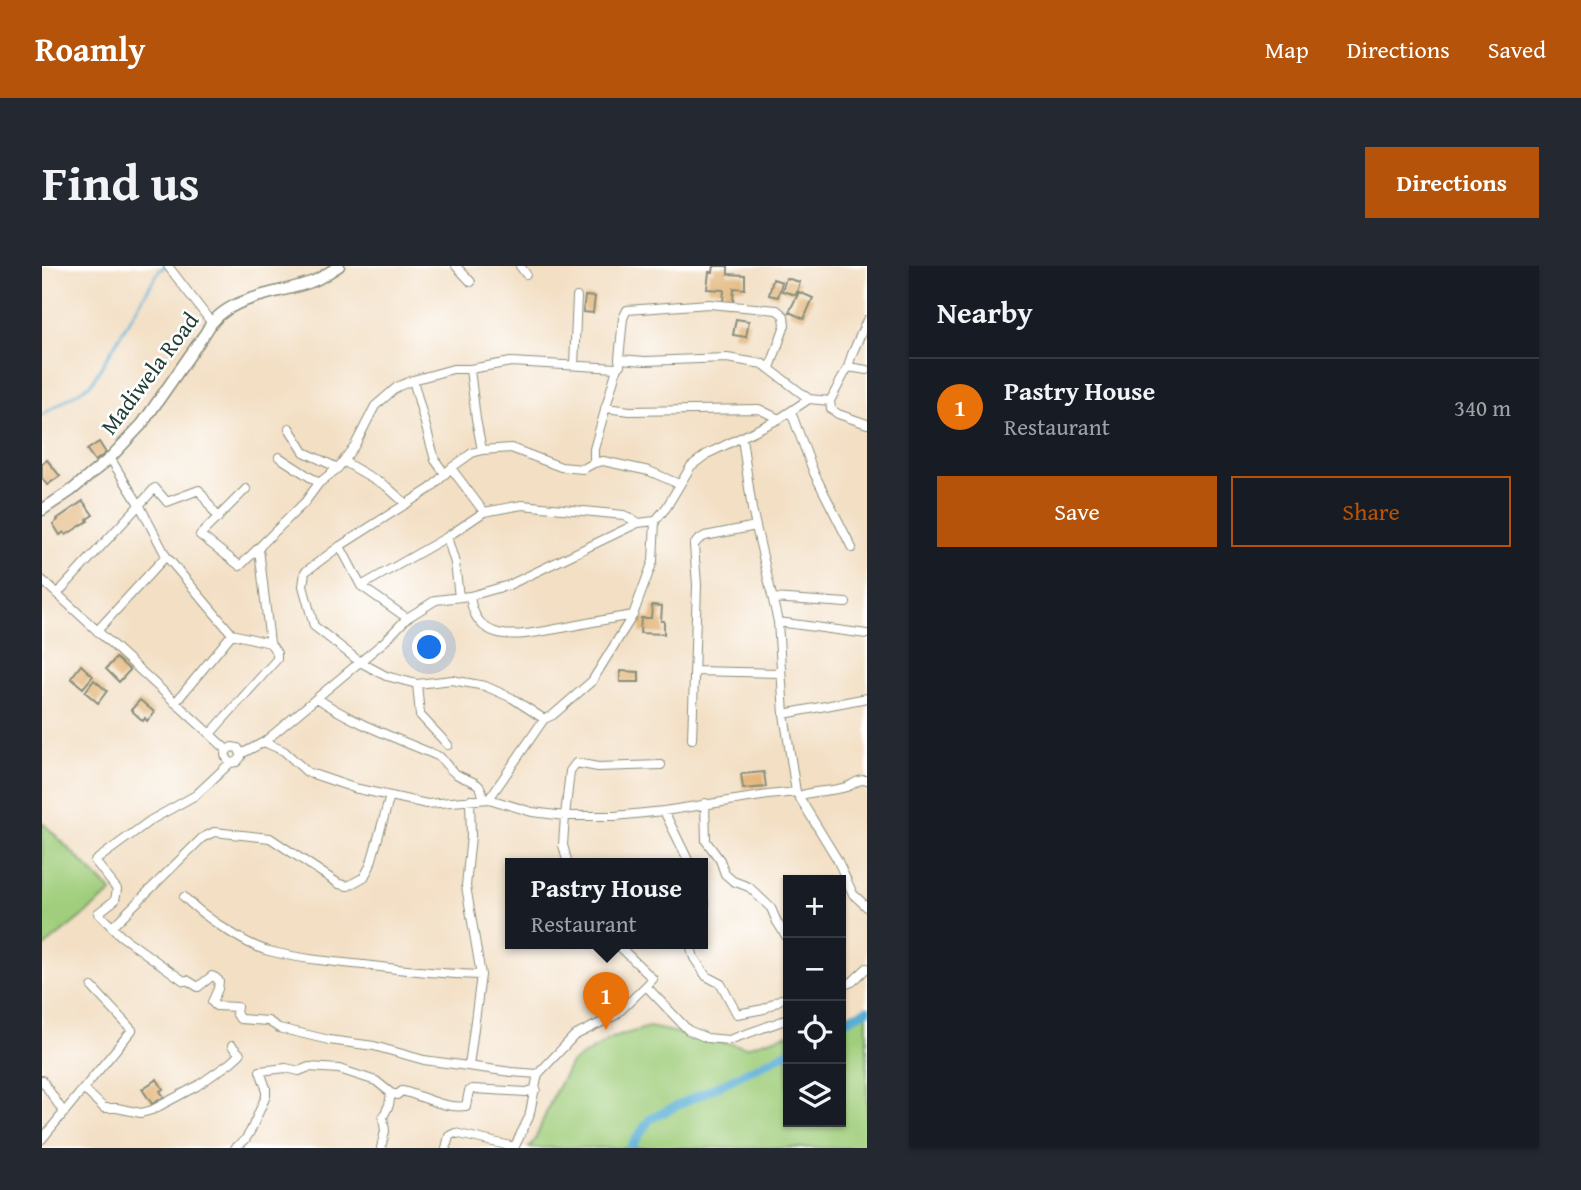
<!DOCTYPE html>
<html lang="en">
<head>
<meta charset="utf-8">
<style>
	body { margin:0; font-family:"Gentium Book Plus",serif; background:#242831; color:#f1f3f6 }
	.controls { position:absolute; right:21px; bottom:21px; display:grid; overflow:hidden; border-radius:0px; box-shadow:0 2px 5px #0004 }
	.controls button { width:63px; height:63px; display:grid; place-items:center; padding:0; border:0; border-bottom:2px solid #363941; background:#171b24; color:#f1f3f6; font:35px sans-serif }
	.you { position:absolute; left:388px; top:382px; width:24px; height:24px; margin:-18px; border:5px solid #fff; border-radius:50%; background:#1a73e8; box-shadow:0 0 0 10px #1a73e833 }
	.badge { display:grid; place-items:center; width:46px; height:46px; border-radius:50%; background:#b45309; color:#fff; font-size:23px; font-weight:700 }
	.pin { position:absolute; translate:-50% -58px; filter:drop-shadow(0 2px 4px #0008) }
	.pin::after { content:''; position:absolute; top:37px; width:24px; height:21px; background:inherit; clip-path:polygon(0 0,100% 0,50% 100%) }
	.popup { position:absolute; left:463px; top:592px; width:203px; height:91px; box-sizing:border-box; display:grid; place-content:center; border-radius:0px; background:#171b24; filter:drop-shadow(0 2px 5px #0005); font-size:23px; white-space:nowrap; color:#9ea1a6 }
	.popup b { font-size:26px; color:#f1f3f6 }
	.popup::after { content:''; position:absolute; left:50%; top:100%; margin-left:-14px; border:14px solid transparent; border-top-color:#171b24 }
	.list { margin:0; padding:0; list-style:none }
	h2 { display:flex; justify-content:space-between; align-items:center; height:91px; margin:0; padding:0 28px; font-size:30px }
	h2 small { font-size:23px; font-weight:400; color:#9ea1a6 }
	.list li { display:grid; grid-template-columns:46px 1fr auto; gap:21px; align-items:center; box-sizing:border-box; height:98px; padding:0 28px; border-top:2px solid #363941 }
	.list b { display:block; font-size:26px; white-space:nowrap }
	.list p { margin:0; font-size:23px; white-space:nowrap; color:#9ea1a6 }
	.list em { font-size:23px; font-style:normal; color:#9ea1a6 }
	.actions { display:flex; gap:14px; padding:21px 28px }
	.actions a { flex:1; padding:16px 0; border:2px solid #b45309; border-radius:0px; text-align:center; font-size:24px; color:#b45309 }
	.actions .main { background:#b45309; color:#fff }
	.icon { flex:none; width:38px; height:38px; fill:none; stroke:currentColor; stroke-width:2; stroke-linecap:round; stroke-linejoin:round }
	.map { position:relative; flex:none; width:825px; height:882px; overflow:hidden; border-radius:0px }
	header { display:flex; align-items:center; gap:42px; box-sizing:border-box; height:98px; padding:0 35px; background:#b45309; color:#fff }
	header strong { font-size:33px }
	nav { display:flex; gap:38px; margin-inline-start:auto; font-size:24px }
	.intro { display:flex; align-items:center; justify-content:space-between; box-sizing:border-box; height:168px; padding:0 42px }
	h1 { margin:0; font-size:49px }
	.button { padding:18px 32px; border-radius:0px; background:#b45309; color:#fff; font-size:24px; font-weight:700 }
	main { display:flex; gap:42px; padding:0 42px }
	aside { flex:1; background:#171b24; border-radius:0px; box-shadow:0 2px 5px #0004 }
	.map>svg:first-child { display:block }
</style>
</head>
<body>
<header>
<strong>Roamly</strong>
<nav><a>Map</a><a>Directions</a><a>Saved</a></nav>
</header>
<div class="intro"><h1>Find us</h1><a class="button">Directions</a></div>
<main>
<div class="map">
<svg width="825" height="882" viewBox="0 0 825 882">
	<rect width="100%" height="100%" fill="#fff"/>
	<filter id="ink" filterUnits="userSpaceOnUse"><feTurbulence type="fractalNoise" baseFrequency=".0143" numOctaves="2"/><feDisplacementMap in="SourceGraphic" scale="14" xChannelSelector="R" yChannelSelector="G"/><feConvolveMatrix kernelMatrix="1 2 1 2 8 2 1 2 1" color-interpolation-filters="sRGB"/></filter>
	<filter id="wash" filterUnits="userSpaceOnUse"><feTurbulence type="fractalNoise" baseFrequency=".00686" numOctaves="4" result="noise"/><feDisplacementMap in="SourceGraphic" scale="28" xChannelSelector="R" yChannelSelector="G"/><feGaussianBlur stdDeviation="1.57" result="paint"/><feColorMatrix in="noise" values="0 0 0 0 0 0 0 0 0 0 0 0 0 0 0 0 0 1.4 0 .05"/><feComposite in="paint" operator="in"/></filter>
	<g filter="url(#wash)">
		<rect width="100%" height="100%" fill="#f3dfc4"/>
		<path fill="#a0ce7c" stroke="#608658" stroke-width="2" d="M 0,556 L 70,626 L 2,681 L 0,679 Z
			M 825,742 L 825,882 L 487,882 L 493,874 L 511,830 L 529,797 L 570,772 L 607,761 L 704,781 L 746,768 L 746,856 L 799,856 L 799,750 Z"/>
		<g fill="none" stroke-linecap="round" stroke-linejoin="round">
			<path stroke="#5aafd6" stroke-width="2.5" d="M 0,149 L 49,118 L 117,5 L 123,0"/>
			<path stroke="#5aafd6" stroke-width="9" d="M 799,757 L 825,744
				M 588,882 L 608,853 L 746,786"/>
		</g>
		<g id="blocks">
			<path fill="#e3b67a" d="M 672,0 L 686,0 L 686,8 L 703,9 L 703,23 L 692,22 L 691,37 L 681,36 L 682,24 L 665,23 L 667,6 L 671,6 Z
				M 744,12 L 758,16 L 754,29 L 740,25 Z
				M 731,13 L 740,16 L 736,31 L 727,29 Z
				M 757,26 L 771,32 L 762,53 L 747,46 Z
				M 543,30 L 553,31 L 551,47 L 541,46 Z
				M 694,53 L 707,55 L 704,71 L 691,69 Z
				M 57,176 L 64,187 L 53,195 L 45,184 Z
				M 5,194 L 18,210 L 5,219 L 0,212 L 0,198 Z
				M 41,235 L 51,249 L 45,253 L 46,255 L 24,269 L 22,266 L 18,269 L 11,258 L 16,254 L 15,253 Z
				M 610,339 L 620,340 L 619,355 L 622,355 L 622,368 L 598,367 L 599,352 L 609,352 Z
				M 74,392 L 88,404 L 77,416 L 64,403 Z
				M 39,399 L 51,410 L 41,422 L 29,412 Z
				M 578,405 L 597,406 L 597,416 L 578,416 Z
				M 52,414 L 65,425 L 56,437 L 43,426 Z
				M 98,434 L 112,446 L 105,455 L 103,452 L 101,455 L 89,444 Z
				M 722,506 L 724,521 L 701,523 L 699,508 Z
				M 115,813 L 121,823 L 118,825 L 122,831 L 110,838 L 100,823 Z"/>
		</g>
	</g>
	<g filter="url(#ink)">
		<use href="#blocks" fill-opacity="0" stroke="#898e7c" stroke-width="2"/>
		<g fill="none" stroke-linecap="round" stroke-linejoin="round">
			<defs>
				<path id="minor" d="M 126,0 L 169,56
					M 414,0 L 429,16
					M 478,0 L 484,8
					M 577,93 L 581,52 L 585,44 L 667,38 L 735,44 L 742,50 L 743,59 L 728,102
					M 532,99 L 535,31
					M 806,101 L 825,104
					M 428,103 L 434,153 L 440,184
					M 371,114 L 393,194 L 403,208
					M 788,135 L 789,143 L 796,148 L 825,158
					M 563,142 L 588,145 L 717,143 L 737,153
					M 749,146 L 772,207 L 810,282
					M 247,162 L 262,186 L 296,202
					M 700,172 L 710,243 L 736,356 L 742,448 L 754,526 L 795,593 L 811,628 L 825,641
					M 237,191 L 277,217
					M 68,192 L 98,240 L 124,290 L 190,368 L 228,377 L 235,387 L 235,393 L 168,468
					M 301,195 L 344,220 L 364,238
					M 552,197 L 552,183 L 575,102
					M 409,202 L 442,246
					M 204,223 L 158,269 L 198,300 L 263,236 L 277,217 L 296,202 L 313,179 L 333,140 L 355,121 L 371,114 L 411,103 L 428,103 L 469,96 L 575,102 L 578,99 L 577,93 L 603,95 L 685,92 L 721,98 L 767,133
					M 405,271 L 413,297 L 417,331
					M 298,280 L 319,320 L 365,352
					M 217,283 L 228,377
					M 0,314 L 185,484
					M 319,320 L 405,271 L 442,246 L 480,239 L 582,249 L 596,257
					M 15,328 L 113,222 L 125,236 L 157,224 L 176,252
					M 428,330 C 434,383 484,368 520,362 C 544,357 567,353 591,349
					M 731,332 L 804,337
					M 736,356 L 825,368
					M 55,365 L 124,290
					M 652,405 L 739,407
					M 375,418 L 378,449 L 406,479
					M 275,432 C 312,458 357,473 398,491 C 403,497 407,503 414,508 C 428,517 440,513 441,533
					M 133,437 L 190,368
					M 742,448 L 825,432
					M 502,453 L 470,432 L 443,420 L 410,414 L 375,418 L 344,410 L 318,396 L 272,360 L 261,320 L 263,306 L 298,280 L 389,222 L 409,202 L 430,187 L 440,184 L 469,182 L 519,201 L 541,203 L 552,197 L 561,195 L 607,205 L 637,218
					M 650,473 L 655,319 L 652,279 L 656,274 L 663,270 L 714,260
					M 222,476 L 343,375 L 365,352 L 394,334 L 428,330 L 467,319 L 596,257 L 613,255 L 624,242 L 649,200 L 665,188 L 737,153 L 767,133 L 788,135 L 806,101 L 810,88 L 825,54
					M 199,488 L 196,482 L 190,481 L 185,484 L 183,489 L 188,497 L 195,496 L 199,491 L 199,488 L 222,476 L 242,485 L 265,506 L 312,522 L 385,538 L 447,533 L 490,546 L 523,550 L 573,550 L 622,545 L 726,529 L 754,526
					M 188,497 L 154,529 L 109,554 L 53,595 L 75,623 L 73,634 L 56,647 L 79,670 L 142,715 L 145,714 L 156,721 L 170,710 L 174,712 L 177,715 L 176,723 L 170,736 L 174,740 L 195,741 L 194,747 L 198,753 L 226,755 L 237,762 L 287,774 L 332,780 L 382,794 L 469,806 L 496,808 L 532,770 L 574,749 L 611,713 L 575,678
					M 757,530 C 772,524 788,526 804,521 C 813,519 813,513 825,514
					M 447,533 L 502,453 L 511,449 L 550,415 L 591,349 L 611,295 L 613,255
					M 663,537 L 664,575 L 678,594 L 683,608 L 691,615 L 707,621 L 729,642 L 735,656 L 746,673
					M 622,545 L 648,598
					M 526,598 L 521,579 L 523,550 L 528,505 L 534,497 L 556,501 L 619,499
					M 660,627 L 663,638 L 660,645
					M 142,631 C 160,649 203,679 227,685 C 258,693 291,696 322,699 C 361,704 400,708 439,709 L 424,620 L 429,570 L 428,534
					M 70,661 L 160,572 L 172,566 L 228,572 L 297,618 L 306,620 L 322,611 L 328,600 L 348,530
					M 650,678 L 649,682 L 652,692 L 664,710 L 679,718 L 695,748 L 722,743 L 739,733 L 746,732
					M 604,720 L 646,764 L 665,772 L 687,774 L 746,753
					M 799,720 L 810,716 L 825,702
					M 427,800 L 439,709
					M 0,814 L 22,847
					M 42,823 L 62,842 L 75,842 L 99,847 L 110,844 L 155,820 L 188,797 L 198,788 L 190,780
					M 0,873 L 90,764 L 50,721
					M 193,882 L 203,874 L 209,864 L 224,830 L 224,822 L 218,805 L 244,802 L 257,805 L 267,801 L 297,803 L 334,815 L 349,827 L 355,829 L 360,825 C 382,830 401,843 424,840 L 427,825 L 430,823 L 484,826 L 494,823
					M 339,882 L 343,865 L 341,851 L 347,839 L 349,827
					M 404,882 L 407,870 L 413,867 L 473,881
					M 472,882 L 487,851 L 496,808"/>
				<path id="major" d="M 0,244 L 30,224 L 68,192 L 100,158 L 164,66 C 183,29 235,29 269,16 C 279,13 288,5 297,0"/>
			</defs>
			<use href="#minor" stroke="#898e7c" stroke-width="10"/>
			<use href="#major" stroke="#898e7c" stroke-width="13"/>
			<use href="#minor" stroke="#fff" stroke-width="8"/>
			<use href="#major" stroke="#fff" stroke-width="10"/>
		</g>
	</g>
	<g text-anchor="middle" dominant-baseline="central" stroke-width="5" stroke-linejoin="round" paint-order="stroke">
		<g font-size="23" fill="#1f3d34" stroke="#fff">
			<text transform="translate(107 107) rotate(-53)">Madiwela Road</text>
		</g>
	</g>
</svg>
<div class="controls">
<button>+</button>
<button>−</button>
<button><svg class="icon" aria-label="locate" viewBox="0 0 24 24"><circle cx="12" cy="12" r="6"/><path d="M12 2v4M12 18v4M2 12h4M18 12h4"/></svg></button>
<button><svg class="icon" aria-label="layers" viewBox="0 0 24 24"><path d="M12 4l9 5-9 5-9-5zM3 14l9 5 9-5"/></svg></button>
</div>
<div class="you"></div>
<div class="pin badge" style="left:564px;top:764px;background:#e8710a">1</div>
<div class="popup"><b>Pastry House</b>Restaurant</div>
</div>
<aside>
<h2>Nearby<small></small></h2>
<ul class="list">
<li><span class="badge" style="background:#e8710a">1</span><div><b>Pastry House</b><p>Restaurant</p></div><em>340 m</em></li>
</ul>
<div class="actions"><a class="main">Save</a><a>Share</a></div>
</aside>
</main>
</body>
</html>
